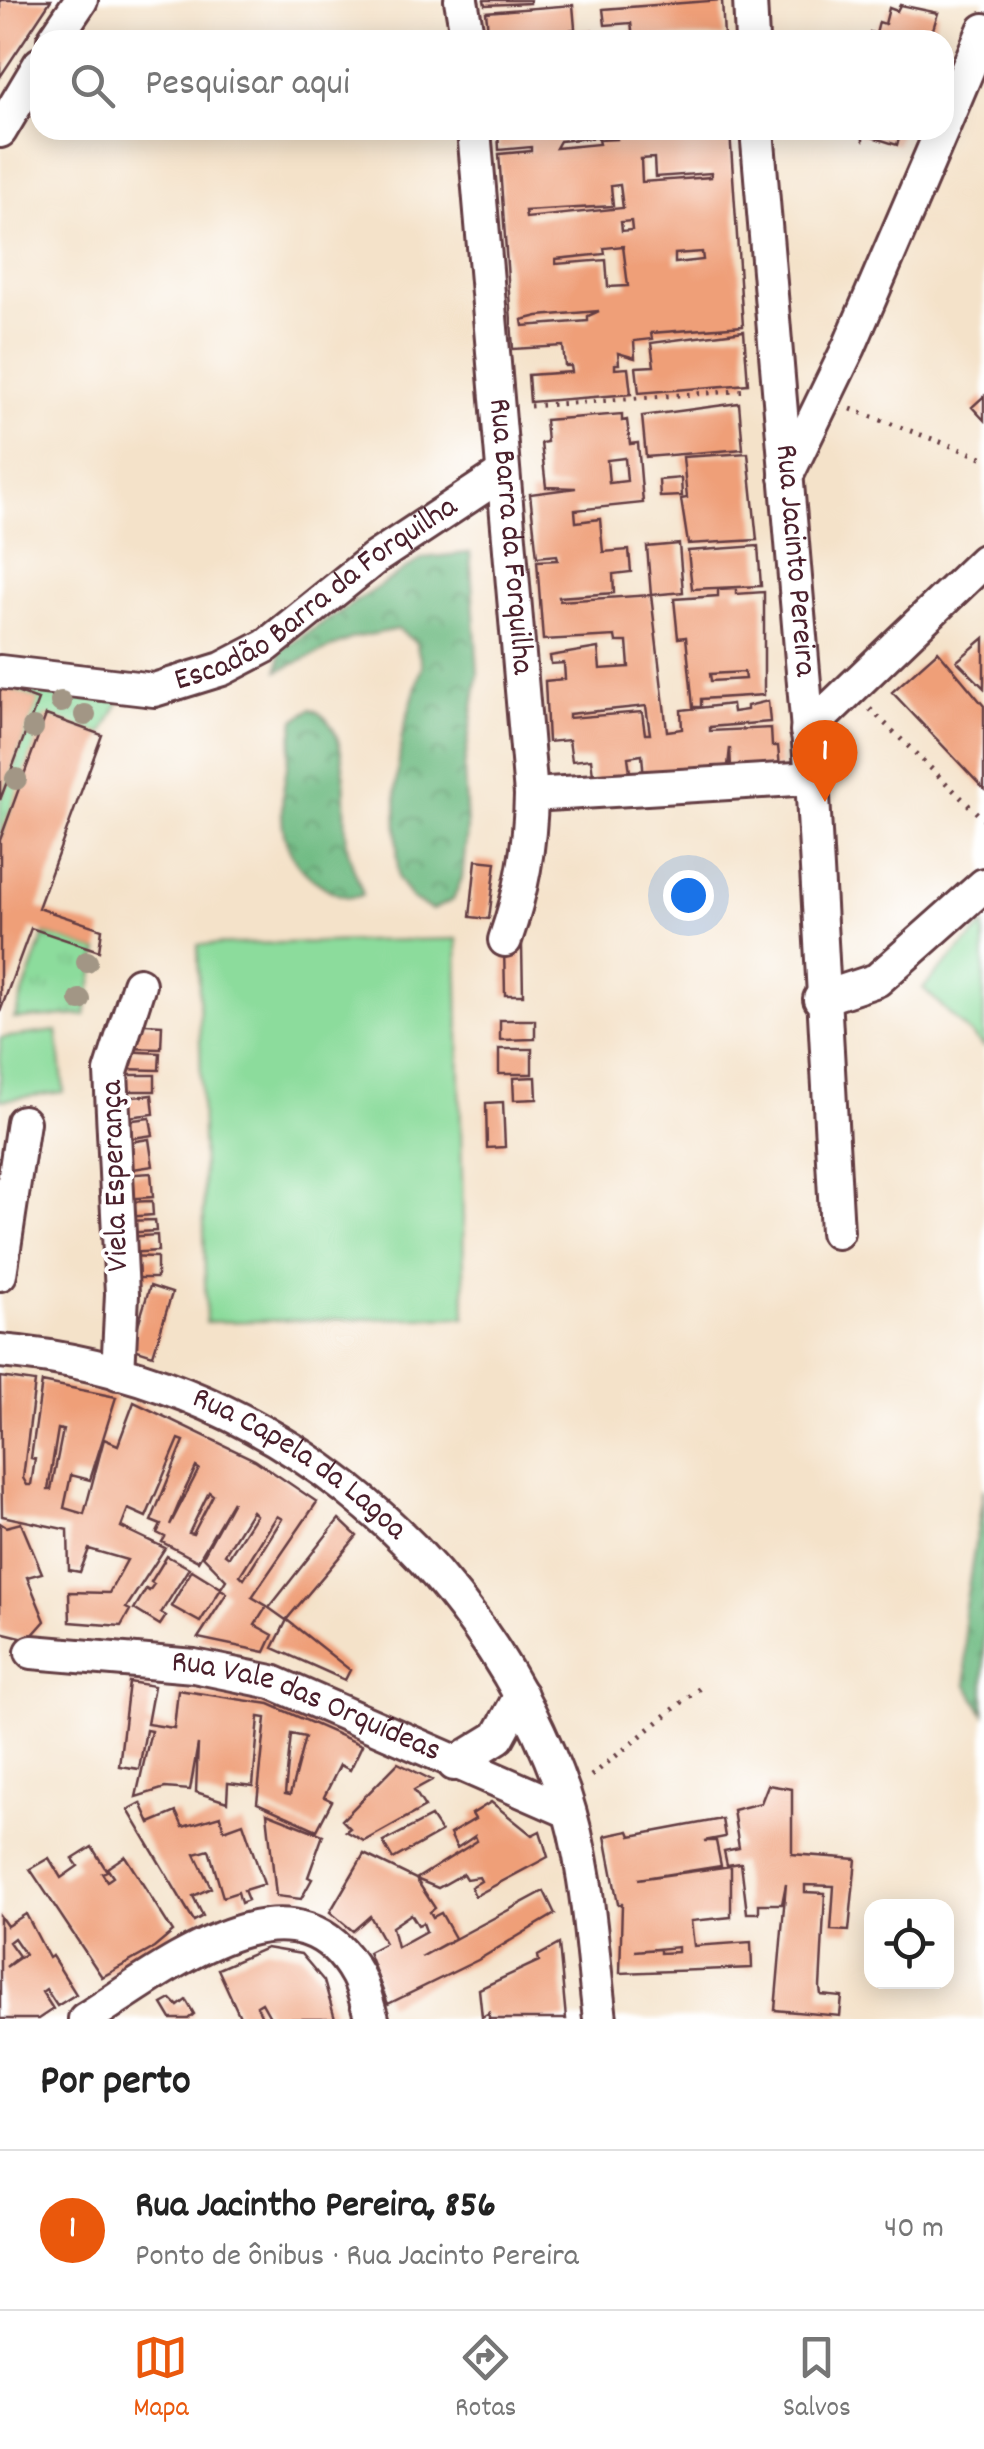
<!DOCTYPE html>
<html lang="pt">
<head>
<meta charset="utf-8">
<style>
	body { margin:0; font-family:Dekko,sans-serif; background:#f2f2f2; color:#222 }
	.controls { position:absolute; right:30px; bottom:30px; display:grid; overflow:hidden; border-radius:20px; box-shadow:0 5px 25px #0003 }
	.controls button { width:90px; height:90px; display:grid; place-items:center; padding:0; border:0; border-bottom:2px solid #e0e0e0; background:#fff; color:#222; font:50px sans-serif }
	.you { position:absolute; left:688px; top:895px; width:35px; height:35px; margin:-25px; border:8px solid #fff; border-radius:50%; background:#1a73e8; box-shadow:0 0 0 15px #1a73e833 }
	.badge { display:grid; place-items:center; width:65px; height:65px; border-radius:50%; background:#ea580c; color:#fff; font-size:32px; font-weight:700 }
	.pin { position:absolute; translate:-50% -82px; filter:drop-shadow(0 2px 5px #0008) }
	.pin::after { content:''; position:absolute; top:52px; width:35px; height:30px; background:inherit; clip-path:polygon(0 0,100% 0,50% 100%) }
	.list { margin:0; padding:0; list-style:none }
	h2 { display:flex; justify-content:space-between; align-items:center; height:130px; margin:0; padding:0 40px; font-size:42px }
	h2 small { font-size:32px; font-weight:400; color:#767676 }
	.list li { display:grid; grid-template-columns:65px 1fr auto; gap:30px; align-items:center; box-sizing:border-box; height:160px; padding:0 40px; border-top:2px solid #e0e0e0 }
	.list b { display:block; font-size:38px; white-space:nowrap }
	.list p { margin:0; font-size:32px; white-space:nowrap; color:#767676 }
	.list em { font-size:32px; font-style:normal; color:#767676 }
	.icon { flex:none; width:55px; height:55px; fill:none; stroke:currentColor; stroke-width:2; stroke-linecap:round; stroke-linejoin:round }
	.map { position:relative; flex:none; width:984px; height:2019px; overflow:hidden }
	.search { position:absolute; background:#fff; box-shadow:0 5px 25px #0003; left:30px; right:30px; top:30px; height:110px; display:flex; align-items:center; gap:25px; box-sizing:border-box; padding:0 35px; border-radius:30px; color:#767676; font-size:38px }
	.sheet { height:290px; background:#fff }
	nav { display:flex; justify-content:space-around; align-items:center; box-sizing:border-box; height:140px; border-top:2px solid #e0e0e0; background:#fff; font-size:28px; color:#767676 }
	nav a { display:grid; justify-items:center; gap:5px }
	nav .on { color:#ea580c }
	.map>svg:first-child { display:block }
</style>
</head>
<body>
<div class="map">
<svg width="984" height="2019" viewBox="0 0 984 2019">
	<defs>
		<pattern id="grass-tufts" width="24" height="20" patternUnits="userSpaceOnUse" patternTransform="scale(2.5)"><rect width="24" height="20" fill="#8cdc9c"/><path d="M3 7l-1-3M5 7V3M7 7l1-3M15 17l-1-3M17 17v-4M19 17l1-3" fill="none" stroke="#7abc87"/></pattern>
		<pattern id="forest-crowns" width="20" height="18" patternUnits="userSpaceOnUse" patternTransform="scale(2.5)"><rect width="20" height="18" fill="#71bc84"/><path d="M2 6a3 3 0 1 1 6 0M12 15a3 3 0 1 1 6 0" fill="none" stroke="#5f986c"/></pattern>
	</defs>
	<rect width="100%" height="100%" fill="#fff"/>
	<filter id="ink" filterUnits="userSpaceOnUse"><feTurbulence type="fractalNoise" baseFrequency=".01" numOctaves="2"/><feDisplacementMap in="SourceGraphic" scale="20" xChannelSelector="R" yChannelSelector="G"/><feConvolveMatrix kernelMatrix="1 2 1 2 8 2 1 2 1" color-interpolation-filters="sRGB"/></filter>
	<filter id="wash" filterUnits="userSpaceOnUse"><feTurbulence type="fractalNoise" baseFrequency=".0048" numOctaves="4" result="noise"/><feDisplacementMap in="SourceGraphic" scale="40" xChannelSelector="R" yChannelSelector="G"/><feGaussianBlur stdDeviation="2.25" result="paint"/><feColorMatrix in="noise" values="0 0 0 0 0 0 0 0 0 0 0 0 0 0 0 0 0 1.4 0 .05"/><feComposite in="paint" operator="in"/></filter>
	<g filter="url(#wash)">
		<rect width="100%" height="100%" fill="#f4e2c9"/>
		<path fill="url(#grass-tufts)" stroke="#6b7e64" stroke-width="2.5" d="M 0,686 L 121,698 L 102,735 L 46,716 L 0,840 L 0,801 L 38,700 Z
			M 45,933 L 99,951 L 85,1015 L 14,1019 Z"/>
		<path fill="url(#forest-crowns)" stroke="#5e6e58" stroke-width="2.5" d="M 470,553 L 478,674 L 464,769 L 467,830 L 462,878 L 453,900 L 432,910 L 412,899 L 398,878 L 396,786 L 402,735 L 422,666 L 416,643 L 398,629 L 353,638 L 278,671 L 281,650 L 423,558 Z
			M 311,709 C 357,726 340,812 348,850 C 351,865 359,880 363,895 C 348,901 333,893 320,884 C 259,845 288,778 295,720 Z
			M 984,1488 L 984,1714 L 967,1685 L 964,1613 Z"/>
		<path fill="#8cdc9c" stroke="#6b7e64" stroke-width="2.5" d="M 984,925 L 984,1047 L 923,988 Z
			M 457,939 L 465,1317 L 206,1322 L 198,945 Z
			M 57,1031 L 64,1092 L 0,1100 L 0,1038 Z"/>
		<g id="blocks">
			<path fill="#ef9f78" fill-rule="evenodd" d="M 0,0 L 51,0 L 0,77 Z
				M 484,0 L 530,0 L 530,3 L 485,5 Z
				M 722,0 L 724,37 L 633,38 L 631,23 L 605,25 L 603,9 Z
				M 573,5 L 575,28 L 565,32 L 592,30 L 593,40 L 489,40 L 486,12 Z
				M 900,5 L 938,13 L 930,39 L 907,31 L 905,40 L 868,40 L 870,32 L 876,34 L 879,22 L 885,24 L 889,8 L 897,11 Z
				M 498,130 L 605,130 L 599,137 L 560,141 L 556,148 L 599,144 L 598,140 L 617,139 L 616,130 L 643,130 L 644,137 L 730,131 L 743,326 L 651,333 L 652,339 L 634,341 L 635,358 L 618,353 L 619,364 L 615,364 L 615,369 L 628,368 L 631,394 L 530,402 L 528,375 L 572,372 L 571,366 L 565,366 L 563,346 L 513,349 L 499,154 L 531,151 L 531,147 L 499,150 ZM 654,158 L 655,177 L 711,173 L 711,177 L 642,182 L 641,159 ZM 620,185 L 623,208 L 526,218 L 525,211 L 613,206 L 611,186 ZM 631,221 L 632,230 L 622,231 L 621,222 ZM 623,246 L 628,286 L 608,287 L 606,260 L 556,264 L 556,259 L 605,254 L 604,248 ZM 702,252 L 703,260 L 675,263 L 675,254 ZM 599,311 L 588,316 L 588,321 L 523,326 L 522,320 L 538,316 Z
				M 857,130 L 901,130 L 897,145 L 863,134 L 863,139 Z
				M 744,331 L 748,384 L 639,393 L 636,367 L 654,366 L 651,343 Z
				M 984,396 L 984,420 L 972,407 Z
				M 739,403 L 743,449 L 646,457 L 642,416 Z
				M 622,414 L 622,421 L 627,420 L 630,444 L 638,443 L 643,503 L 575,510 L 576,522 L 600,519 L 603,552 L 629,550 L 631,572 L 613,574 L 614,593 L 559,597 L 560,601 L 651,595 L 667,731 L 682,729 L 681,710 L 732,704 L 733,712 L 747,710 L 747,706 L 768,701 L 770,722 L 710,727 L 710,731 L 771,728 L 772,746 L 778,746 L 780,768 L 731,768 L 730,748 L 728,766 L 701,768 L 702,774 L 644,779 L 642,755 L 628,757 L 631,780 L 594,783 L 591,759 L 572,761 L 569,740 L 548,742 L 545,681 L 565,679 L 564,663 L 551,664 L 550,656 L 598,648 L 600,669 L 629,667 L 627,642 L 616,642 L 615,636 L 543,640 L 537,561 L 558,560 L 557,555 L 537,557 L 530,494 L 576,488 L 546,487 L 541,443 L 547,442 L 545,420 ZM 625,458 L 627,481 L 609,483 L 607,460 ZM 646,706 L 650,734 L 645,734 L 642,712 L 569,718 L 569,714 Z
				M 748,453 L 757,540 L 688,544 L 681,499 L 687,498 L 683,457 Z
				M 681,478 L 682,496 L 660,497 L 659,480 Z
				M 679,544 L 683,592 L 651,595 L 647,547 Z
				M 758,546 L 761,586 L 692,589 L 688,551 Z
				M 736,588 L 736,594 L 764,592 L 764,695 L 701,699 L 701,707 L 693,707 L 686,637 L 678,638 L 674,599 L 718,596 L 718,589 ZM 744,672 L 745,679 L 711,681 L 710,674 Z
				M 984,638 L 984,688 L 957,661 Z
				M 938,651 L 984,706 L 984,789 L 892,692 Z
				M 0,686 L 38,700 L 0,800 Z
				M 46,715 L 102,735 L 38,908 L 102,929 L 99,951 L 31,928 L 0,1012 L 0,840 Z
				M 476,860 L 496,862 L 489,919 L 470,917 Z
				M 504,946 L 522,946 L 523,995 L 505,995 Z
				M 500,1020 L 535,1020 L 535,1039 L 500,1040 Z
				M 126,1023 L 162,1025 L 161,1049 L 125,1048 Z
				M 499,1049 L 532,1049 L 532,1074 L 499,1074 Z
				M 121,1051 L 160,1053 L 159,1070 L 121,1069 Z
				M 117,1075 L 155,1075 L 155,1091 L 117,1091 Z
				M 536,1077 L 537,1099 L 514,1100 L 513,1078 Z
				M 152,1095 L 154,1114 L 117,1118 L 115,1099 Z
				M 503,1102 L 505,1147 L 487,1148 L 486,1103 Z
				M 150,1118 L 153,1135 L 118,1140 L 116,1122 Z
				M 149,1139 L 153,1166 L 120,1171 L 117,1144 Z
				M 151,1173 L 153,1197 L 122,1199 L 121,1175 Z
				M 152,1201 L 153,1215 L 125,1217 L 124,1202 Z
				M 155,1220 L 156,1231 L 124,1233 L 124,1221 Z
				M 157,1235 L 158,1251 L 127,1253 L 126,1237 Z
				M 124,1256 L 157,1257 L 157,1278 L 124,1278 Z
				M 150,1286 L 172,1293 L 153,1355 L 131,1348 Z
				M 0,1377 L 35,1382 L 23,1478 L 27,1485 L 31,1485 L 35,1459 L 31,1458 L 42,1382 L 116,1397 L 90,1480 L 71,1475 L 64,1508 L 84,1514 L 104,1439 L 118,1445 L 134,1402 L 255,1460 L 317,1502 L 252,1597 L 267,1606 L 255,1625 L 273,1635 L 265,1652 L 198,1638 L 227,1593 L 221,1589 L 200,1622 L 171,1606 L 192,1570 L 221,1588 L 226,1580 L 203,1556 L 233,1501 L 198,1561 L 162,1542 L 165,1537 L 157,1533 L 161,1525 L 151,1521 L 184,1441 L 179,1439 L 146,1517 L 128,1509 L 121,1527 L 165,1548 L 126,1608 L 130,1610 L 121,1626 L 70,1622 L 69,1592 L 109,1593 L 127,1560 L 89,1549 L 80,1572 L 69,1570 L 68,1530 L 2,1516 ZM 58,1429 L 63,1430 L 51,1490 L 48,1490 ZM 196,1467 L 199,1469 L 170,1525 L 183,1494 ZM 209,1492 L 213,1495 L 193,1534 L 189,1533 ZM 252,1511 L 256,1515 L 229,1557 L 225,1554 ZM 277,1516 L 282,1519 L 244,1579 L 240,1575 Z
				M 339,1519 L 357,1536 L 286,1620 L 269,1608 Z
				M 0,1523 L 6,1527 L 21,1523 L 42,1573 L 27,1577 L 45,1621 L 29,1639 L 0,1632 Z
				M 167,1556 L 189,1568 L 161,1613 L 166,1616 L 160,1625 L 134,1609 L 146,1589 L 149,1591 L 154,1584 L 151,1582 Z
				M 287,1620 L 350,1670 L 345,1680 L 273,1648 Z
				M 129,1682 L 154,1686 L 147,1724 L 174,1728 L 178,1690 L 269,1704 L 362,1745 L 350,1770 L 340,1765 L 324,1797 L 332,1801 L 317,1830 L 257,1803 L 266,1718 L 259,1717 L 253,1786 L 228,1783 L 227,1802 L 196,1792 L 198,1744 L 190,1790 L 165,1788 L 136,1797 L 151,1731 L 146,1730 L 139,1769 L 119,1766 ZM 291,1734 L 305,1737 L 290,1795 L 285,1794 Z
				M 398,1763 L 432,1780 L 414,1790 L 425,1807 L 364,1841 L 346,1831 L 350,1828 L 342,1820 Z
				M 768,1785 L 792,1789 L 792,1854 L 856,1859 L 849,1931 L 831,1930 L 834,1886 L 805,1885 L 805,1892 L 825,1893 L 820,1988 L 821,1995 L 842,1997 L 840,2016 L 775,2010 L 786,1884 L 782,1904 L 759,1904 L 759,1913 L 747,1913 L 741,1863 L 727,1865 L 724,1851 L 739,1848 L 733,1810 L 761,1803 Z
				M 491,1802 L 532,1835 L 540,1831 L 548,1857 L 475,1896 L 471,1887 L 481,1881 L 479,1877 L 466,1879 L 463,1874 L 438,1888 L 416,1879 L 477,1841 L 475,1836 L 457,1848 L 450,1834 L 475,1819 L 472,1814 Z
				M 141,1803 L 150,1823 L 176,1812 L 183,1827 L 220,1816 L 224,1830 L 243,1823 L 264,1884 L 244,1890 L 248,1900 L 241,1903 L 238,1892 L 223,1897 L 209,1850 L 195,1854 L 211,1888 L 193,1896 L 203,1916 L 194,1921 L 128,1810 Z
				M 267,1813 L 323,1835 L 308,1877 L 312,1879 L 301,1899 L 276,1896 Z
				M 431,1817 L 441,1832 L 393,1859 L 383,1842 Z
				M 722,1819 L 725,1837 L 704,1841 L 716,1841 L 721,1866 L 638,1879 L 731,1866 L 731,1917 L 691,1921 L 694,1946 L 751,1942 L 752,1968 L 620,1973 L 622,1904 L 618,1904 L 605,1836 L 629,1831 L 631,1836 ZM 678,1947 L 678,1952 L 660,1953 L 660,1949 L 634,1951 Z
				M 92,1847 L 107,1871 L 102,1873 L 107,1881 L 113,1877 L 107,1868 L 125,1856 L 173,1932 L 154,1948 L 102,1977 L 30,1869 L 49,1858 L 61,1878 L 78,1866 L 73,1859 Z
				M 364,1854 L 416,1879 L 435,1908 L 430,1912 L 433,1917 L 441,1913 L 455,1938 L 421,1957 L 544,1891 L 555,1914 L 478,1960 L 388,2004 L 368,1952 L 385,1943 L 370,1916 L 353,1931 L 330,1912 ZM 411,1914 L 418,1925 L 423,1923 L 426,1931 L 397,1947 L 392,1927 Z
				M 26,1914 L 49,1958 L 52,1956 L 76,1994 L 57,2006 L 46,1989 L 42,1992 L 53,2009 L 38,2019 L 0,2019 L 0,1916 L 7,1926 ZM 14,1938 L 25,1954 L 6,1967 L 19,1956 L 9,1942 Z
				M 559,1944 L 566,2019 L 489,2019 L 489,2013 L 482,2017 L 479,1989 L 539,1961 L 538,1956 Z
				M 266,1948 L 301,1954 L 324,1981 L 335,2019 L 271,2019 L 262,2003 L 257,2006 L 263,2019 L 241,2019 L 218,1969 Z
				M 171,1999 L 178,2006 L 186,2000 L 194,2014 L 188,2019 L 171,2019 L 162,2004 Z"/>
		</g>
	</g>
	<g filter="url(#ink)">
		<use href="#blocks" fill-opacity="0" stroke="#643c43" stroke-width="2.5"/>
		<g fill="none" stroke-linecap="round" stroke-linejoin="round">
			<defs>
				<g id="minor">
					<path d="M 461,0 L 468,40"/>
					<path d="M 750,0 L 752,40"/>
					<path d="M 54,40 L 81,0"/>
					<path d="M 944,125 L 984,30"/>
					<path id="s1" d="M 474,130 L 531,795 C 530,847 522,891 505,940"/>
					<path id="s2" d="M 757,130 L 812,778 L 837,1232"/>
					<path d="M 0,131 L 40,64"/>
					<path d="M 786,477 L 849,347 L 942,130"/>
					<path id="s3" d="M 0,672 L 154,690 L 222,669 L 266,646 L 375,558 L 502,474"/>
					<path d="M 807,731 L 984,561"/>
					<path d="M 531,795 L 812,778"/>
					<path d="M 820,999 L 877,980 L 984,885"/>
					<path d="M 0,1274 L 23,1122"/>
					<path id="s4" d="M 0,1351 C 259,1372 479,1550 564,1794 C 588,1865 591,1945 600,2019"/>
					<path d="M 118,1373 L 122,1294 L 111,1072 L 139,984"/>
					<path id="s5" d="M 32,1652 L 194,1666 L 272,1682 L 568,1811"/>
					<path d="M 454,1764 L 498,1737 L 521,1695"/>
					<path d="M 85,2019 C 158,1974 294,1860 357,1975 C 364,1988 367,2005 372,2019"/>
				</g>
			</defs>
			<use href="#minor" stroke="#643c43" stroke-width="38"/>
			<path stroke="#643c43" stroke-width="5" stroke-dasharray="2.5 8" stroke-linecap="butt" d="M 530,406 L 748,390
				M 851,409 L 984,458
				M 870,709 L 984,820
				M 591,1776 L 701,1687"/>
			<use href="#minor" stroke="#fff" stroke-width="32"/>
		</g>
		<g fill="#a29685">
			<circle cx="61" cy="702" r="11"/>
			<circle cx="85" cy="715" r="11"/>
			<circle cx="33" cy="728" r="11"/>
			<circle cx="16" cy="779" r="11"/>
			<circle cx="87" cy="962" r="11"/>
			<circle cx="80" cy="1000" r="11"/>
		</g>
	</g>
	<g text-anchor="middle" dominant-baseline="central" stroke-width="8" stroke-linejoin="round" paint-order="stroke">
		<g font-size="32" fill="#4a1f2b" stroke="#fff">
			<text stroke="none"><textPath href="#s1" startOffset="408">Rua Barra da Forquilha</textPath></text>
			<text stroke="none"><textPath href="#s2" startOffset="432">Rua Jacinto Pereira</textPath></text>
			<text stroke="none"><textPath href="#s3" startOffset="345">Escadão Barra da Forquilha</textPath></text>
			<text transform="translate(117 1176) rotate(-92)">Viela Esperança</text>
			<text stroke="none"><textPath href="#s4" startOffset="325">Rua Capela da Lagoa</textPath></text>
			<text stroke="none"><textPath href="#s5" startOffset="282">Rua Vale das Orquídeas</textPath></text>
		</g>
	</g>
</svg>
<div class="controls">
<button><svg class="icon" aria-label="locate" viewBox="0 0 24 24"><circle cx="12" cy="12" r="6"/><path d="M12 2v4M12 18v4M2 12h4M18 12h4"/></svg></button>
</div>
<div class="you"></div>
<div class="pin badge" style="left:825px;top:802px">1</div>
<div class="search"><svg class="icon" aria-label="search" viewBox="0 0 24 24"><circle cx="10" cy="10" r="6"/><path d="M15 15l6 6"/></svg>Pesquisar aqui</div>
</div>
<section class="sheet">
<h2>Por perto<small></small></h2>
<ul class="list">
<li><span class="badge">1</span><div><b>Rua Jacintho Pereira, 856</b><p>Ponto de ônibus · Rua Jacinto Pereira</p></div><em>40 m</em></li>
</ul>
</section>
<nav>
<a class="on"><svg class="icon" aria-label="map" viewBox="0 0 24 24"><path d="M3 6l6-2 6 2 6-2v14l-6 2-6-2-6 2zM9 4v14M15 6v14"/></svg>Mapa</a>
<a><svg class="icon" aria-label="directions" viewBox="0 0 24 24"><path d="M12 3l9 9-9 9-9-9zM9 14v-3h6M13 9l2 2-2 2"/></svg>Rotas</a>
<a><svg class="icon" aria-label="saved" viewBox="0 0 24 24"><path d="M7 4h10v16l-5-4-5 4z"/></svg>Salvos</a>
</nav>
</body>
</html>
